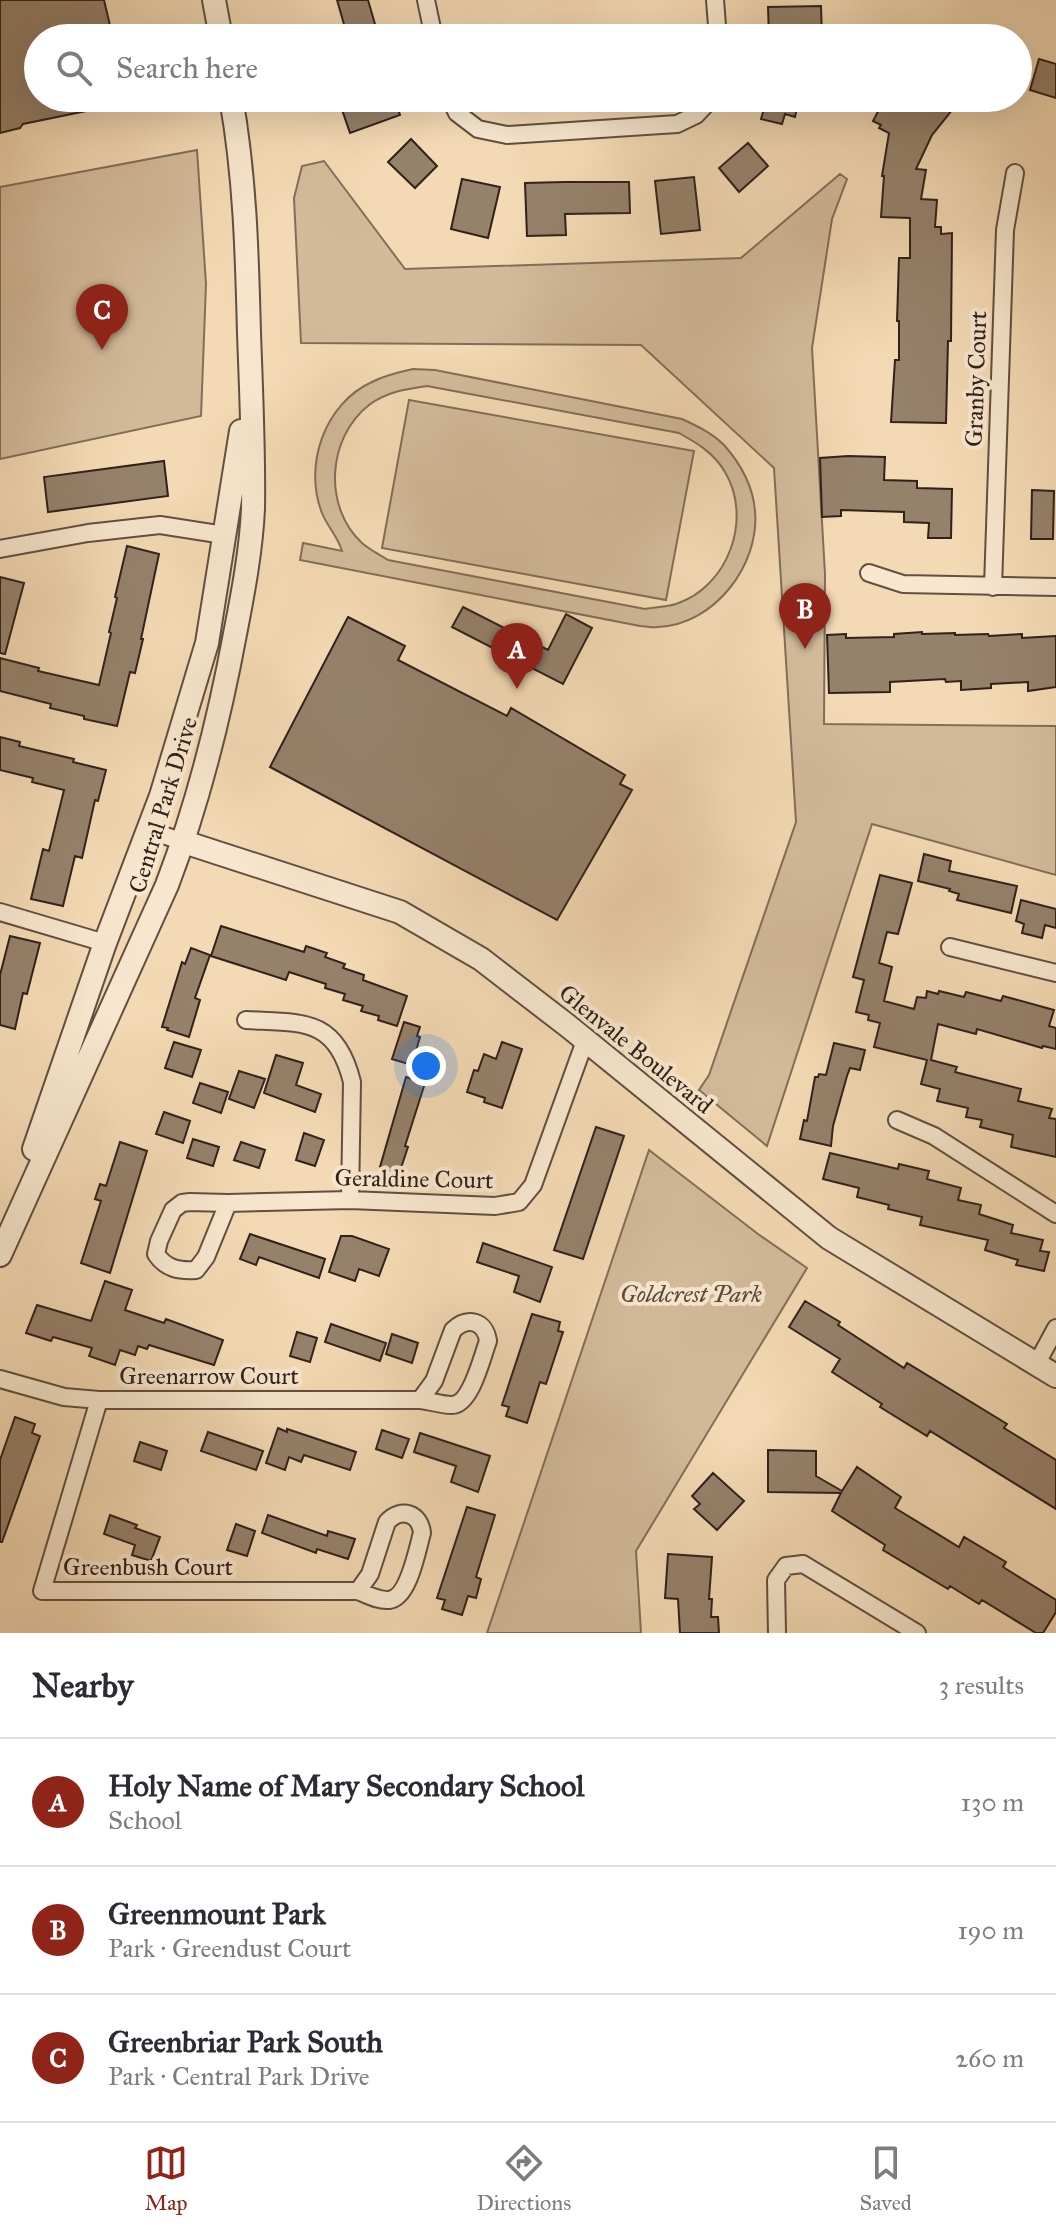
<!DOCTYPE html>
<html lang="en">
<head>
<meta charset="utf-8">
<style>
	body { margin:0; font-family:"IM FELL Great Primer",serif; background:#f2f2f3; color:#2b2b33 }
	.you { position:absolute; left:426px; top:1066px; width:28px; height:28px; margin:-20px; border:6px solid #fff; border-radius:50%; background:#1a73e8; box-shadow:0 0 0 12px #1a73e833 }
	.badge { display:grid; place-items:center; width:52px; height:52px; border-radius:50%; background:#8f2418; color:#fff; font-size:26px; font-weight:700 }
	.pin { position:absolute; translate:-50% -66px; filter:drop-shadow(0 2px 4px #0008) }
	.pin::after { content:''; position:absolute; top:42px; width:28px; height:24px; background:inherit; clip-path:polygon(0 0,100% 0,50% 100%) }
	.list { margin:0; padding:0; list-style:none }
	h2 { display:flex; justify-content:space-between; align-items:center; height:104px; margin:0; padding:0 32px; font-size:34px }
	h2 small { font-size:26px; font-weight:400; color:#7c7c81 }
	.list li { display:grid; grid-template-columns:52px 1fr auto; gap:24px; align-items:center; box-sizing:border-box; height:128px; padding:0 32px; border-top:2px solid #e1e1e2 }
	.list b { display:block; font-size:30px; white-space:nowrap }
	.list p { margin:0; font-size:26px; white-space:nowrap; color:#7c7c81 }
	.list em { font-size:26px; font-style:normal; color:#7c7c81 }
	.icon { flex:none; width:44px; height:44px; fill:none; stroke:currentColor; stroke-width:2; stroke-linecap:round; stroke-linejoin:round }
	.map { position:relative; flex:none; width:1056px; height:1633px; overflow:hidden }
	.search { position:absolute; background:#fff; box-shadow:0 8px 32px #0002; left:24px; right:24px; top:24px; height:88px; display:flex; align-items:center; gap:20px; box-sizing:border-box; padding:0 28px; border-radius:44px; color:#7c7c81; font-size:30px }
	.sheet { height:488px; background:#fff }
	nav { display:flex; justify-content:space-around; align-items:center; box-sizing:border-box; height:112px; border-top:2px solid #e1e1e2; background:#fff; font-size:22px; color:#7c7c81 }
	nav a { display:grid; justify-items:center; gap:4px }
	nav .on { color:#8f2418 }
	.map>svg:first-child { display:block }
</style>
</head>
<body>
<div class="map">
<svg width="1056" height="1633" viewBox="0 0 1056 1633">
	<rect width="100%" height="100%" fill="#f4dab4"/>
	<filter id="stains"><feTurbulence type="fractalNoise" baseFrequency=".0025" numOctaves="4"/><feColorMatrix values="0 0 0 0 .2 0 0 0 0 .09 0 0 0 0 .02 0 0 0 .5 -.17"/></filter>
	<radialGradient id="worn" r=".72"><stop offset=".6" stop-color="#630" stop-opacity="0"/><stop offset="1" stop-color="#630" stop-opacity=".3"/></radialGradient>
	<path fill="#d3bb9a" stroke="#826e5a" stroke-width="2" fill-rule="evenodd" d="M 197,150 L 206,284 L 201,416 L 0,459 L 0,187 Z
		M 324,161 L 405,269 L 741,258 L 840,174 L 847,179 L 832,219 L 812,348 L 825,574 L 824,724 L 1056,726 L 1056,875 L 872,824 L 767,1146 L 699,1090 L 709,1075 L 796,822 L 774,468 L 641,345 L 301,343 L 294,198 L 302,166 Z
		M 413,369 L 435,370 L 682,419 C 697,426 712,433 724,445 C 740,463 753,486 755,511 C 760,565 714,625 658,627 C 652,628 646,626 640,626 L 300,560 L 303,543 L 342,551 C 338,537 327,526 322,513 C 303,465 325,403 372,382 C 385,375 399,372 413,369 ZM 427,386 L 679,433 C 697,443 714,453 725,472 C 753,519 728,587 676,604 C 666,607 655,607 645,609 L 388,560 C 380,555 370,550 362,543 C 323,507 327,438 369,405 C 386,392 406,389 427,386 Z
		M 409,400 L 694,451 L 666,600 L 382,548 Z
		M 649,1150 L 758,1234 L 807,1268 L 636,1551 L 641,1633 L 487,1633 Z"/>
	<path fill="#96816b" stroke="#30211b" stroke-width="2" d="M 0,0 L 104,0 L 113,38 L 38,38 L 38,98 L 115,98 L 116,105 L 23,124 L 20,128 L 0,133 Z
		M 337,0 L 368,0 L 379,38 L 348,38 Z
		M 821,6 L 822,38 L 769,38 L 768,7 Z
		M 1039,59 L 1056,64 L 1056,98 L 1030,90 Z
		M 338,98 L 394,98 L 400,115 L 350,133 Z
		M 745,98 L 799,98 L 795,117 L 785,114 L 782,124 L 761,119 L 764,109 L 744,103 Z
		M 885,98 L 940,98 L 953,109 L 932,135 L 916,169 L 926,170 L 921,199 L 937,200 L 935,227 L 941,227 L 941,234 L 952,233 L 951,341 L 948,341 L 946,423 L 891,422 L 895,360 L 899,360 L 899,321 L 897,321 L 899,258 L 910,258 L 910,218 L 881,217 L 884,176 L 882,176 L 889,133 L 879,128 L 881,125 L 873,121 Z
		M 411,139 L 437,166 L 415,188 L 388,162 Z
		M 748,143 L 768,166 L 739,192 L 719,168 Z
		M 694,177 L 700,230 L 661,234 L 655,181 Z
		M 462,179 L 500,187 L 488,238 L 451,229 Z
		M 564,182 L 629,182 L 630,213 L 565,214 L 566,235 L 527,236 L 525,183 Z
		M 848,456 L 885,457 L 884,480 L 917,481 L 917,488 L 952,489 L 951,538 L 928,538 L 929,523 L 904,522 L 904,512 L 841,510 L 841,516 L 822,517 L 820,458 Z
		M 164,461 L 168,496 L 48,512 L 44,477 Z
		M 1032,490 L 1054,491 L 1053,539 L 1031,539 Z
		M 127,546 L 159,554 L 141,639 L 143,639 L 135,673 L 130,672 L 117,726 L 84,719 L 84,716 L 50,708 L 51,704 L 0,691 L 0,658 L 39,668 L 38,671 L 99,685 L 111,633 L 109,632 L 117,598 L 115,597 Z
		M 0,577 L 24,583 L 5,654 L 0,653 Z
		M 463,607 L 548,650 L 566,614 L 592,628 L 563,684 L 452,627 Z
		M 348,617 L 405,646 L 398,660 L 507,716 L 511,708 L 625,775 L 620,784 L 632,790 L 557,920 L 270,767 Z
		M 922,632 L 922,634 L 955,633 L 955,635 L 988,634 L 989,636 L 1022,634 L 1022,638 L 1056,636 L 1056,687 L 1028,691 L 1028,682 L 991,684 L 991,688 L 961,690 L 961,681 L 946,682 L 945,679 L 890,682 L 890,692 L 829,693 L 827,635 L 846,634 L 846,638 L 894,637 L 894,634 Z
		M 0,737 L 20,742 L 19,746 L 74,759 L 73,762 L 106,770 L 98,801 L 95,800 L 82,858 L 75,856 L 63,906 L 31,899 L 43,849 L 49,851 L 64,790 L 32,782 L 33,778 L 0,770 Z
		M 924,854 L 951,861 L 949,871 L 1017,886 L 1011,913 L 957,900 L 959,894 L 949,891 L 950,889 L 918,881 Z
		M 880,875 L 912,883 L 898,934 L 887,932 L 879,963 L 892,967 L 884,1001 L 914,1009 L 917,997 L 926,998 L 927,991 L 938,994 L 939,991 L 964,997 L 966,992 L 1001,1001 L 1003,996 L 1054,1010 L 1049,1026 L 1056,1028 L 1056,1049 L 1043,1046 L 1042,1048 L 977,1029 L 976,1034 L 938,1024 L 931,1060 L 957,1067 L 955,1072 L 1021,1089 L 1018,1101 L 1052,1109 L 1049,1118 L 1056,1119 L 1056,1157 L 1011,1147 L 1013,1135 L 980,1127 L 982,1120 L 966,1117 L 968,1108 L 937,1101 L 940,1089 L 921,1084 L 927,1060 L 874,1047 L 880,1023 L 868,1020 L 869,1015 L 856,1012 L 864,980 L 853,977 Z
		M 1021,900 L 1056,909 L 1056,928 L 1045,925 L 1042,938 L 1022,933 L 1024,924 L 1016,921 Z
		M 221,926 L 304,952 L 306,946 L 327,953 L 325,957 L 345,964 L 343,968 L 364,975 L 363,980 L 407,996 L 397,1026 L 378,1020 L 379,1016 L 361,1011 L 363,1006 L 343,1000 L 345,994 L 325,988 L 326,984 L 289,972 L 286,980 L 211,956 Z
		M 10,936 L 40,943 L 27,994 L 23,993 L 15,1029 L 0,1025 L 0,975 Z
		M 191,948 L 210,955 L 195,998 L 200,1000 L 189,1037 L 167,1030 L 168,1028 L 162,1027 L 182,962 L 185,964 Z
		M 404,1022 L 420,1027 L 417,1036 L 420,1037 L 412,1065 L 392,1059 Z
		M 174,1042 L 201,1050 L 192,1077 L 165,1068 Z
		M 502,1042 L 522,1049 L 502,1108 L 484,1102 L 485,1098 L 467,1092 L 474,1070 L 478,1071 L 484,1054 L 496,1059 Z
		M 834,1043 L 865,1050 L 860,1070 L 850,1068 L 847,1076 L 833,1126 L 831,1146 L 800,1139 L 804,1120 L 807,1121 L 815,1077 L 818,1077 L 819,1074 L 826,1075 Z
		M 276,1055 L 303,1063 L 296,1085 L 321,1094 L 315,1112 L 264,1093 Z
		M 239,1071 L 265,1079 L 254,1108 L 229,1099 Z
		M 406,1077 L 425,1083 L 405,1146 L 408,1147 L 399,1174 L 380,1167 Z
		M 200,1083 L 228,1092 L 221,1113 L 193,1103 Z
		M 164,1112 L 190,1121 L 183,1143 L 156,1134 Z
		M 596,1127 L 624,1136 L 583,1259 L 554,1250 Z
		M 304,1133 L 324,1140 L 315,1166 L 296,1160 Z
		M 193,1139 L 219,1147 L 213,1166 L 187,1158 Z
		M 120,1142 L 147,1151 L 110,1273 L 81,1263 L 101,1201 L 95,1199 L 100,1184 L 106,1186 Z
		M 241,1142 L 265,1150 L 259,1168 L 234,1160 Z
		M 830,1153 L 898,1169 L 899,1164 L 929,1171 L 927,1179 L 961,1188 L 958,1200 L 981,1205 L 979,1214 L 1013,1225 L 1011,1233 L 1043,1240 L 1040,1251 L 1049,1252 L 1044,1271 L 1016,1265 L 1018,1260 L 985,1250 L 988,1240 L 920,1225 L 922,1217 L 888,1209 L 889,1205 L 857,1197 L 859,1188 L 823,1179 Z
		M 250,1234 L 325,1259 L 319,1278 L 259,1257 L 256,1265 L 240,1259 Z
		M 341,1236 L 352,1236 L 389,1249 L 379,1276 L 359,1269 L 355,1281 L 329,1272 Z
		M 483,1243 L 552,1267 L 540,1302 L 514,1292 L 519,1276 L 477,1262 Z
		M 105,1281 L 132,1290 L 125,1310 L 164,1323 L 166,1319 L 223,1340 L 214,1365 L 149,1345 L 147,1349 L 138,1346 L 135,1355 L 120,1350 L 115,1365 L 89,1356 L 92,1348 L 53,1337 L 51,1341 L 26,1333 L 37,1305 L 91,1321 Z
		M 805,1301 L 840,1322 L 838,1325 L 904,1368 L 907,1363 L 1007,1424 L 1004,1428 L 1056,1460 L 1056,1509 L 930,1431 L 927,1436 L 880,1407 L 882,1404 L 832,1372 L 840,1359 L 789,1327 Z
		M 532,1314 L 560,1322 L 558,1331 L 563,1332 L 546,1384 L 540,1382 L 527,1423 L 506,1416 L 509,1407 L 502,1405 Z
		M 331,1324 L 386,1343 L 380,1361 L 325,1342 Z
		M 297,1332 L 317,1338 L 310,1362 L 290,1356 Z
		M 392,1334 L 418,1343 L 412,1363 L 386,1354 Z
		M 15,1417 L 35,1424 L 32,1433 L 40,1436 L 2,1542 L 0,1542 L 0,1460 Z
		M 278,1428 L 287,1432 L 287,1429 L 356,1452 L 350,1470 L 304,1455 L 301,1462 L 289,1457 L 285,1470 L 266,1463 Z
		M 382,1430 L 409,1439 L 402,1458 L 376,1449 Z
		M 208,1432 L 263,1451 L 256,1470 L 201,1451 Z
		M 420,1433 L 490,1456 L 478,1492 L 451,1482 L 456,1466 L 414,1452 Z
		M 140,1442 L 167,1451 L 161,1470 L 134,1461 Z
		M 768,1450 L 816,1451 L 816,1476 L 842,1491 L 857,1467 L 901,1497 L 895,1508 L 959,1547 L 964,1537 L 1006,1562 L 1003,1567 L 1056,1600 L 1056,1612 L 1043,1633 L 1036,1633 L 982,1600 L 979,1604 L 950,1586 L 948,1589 L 883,1550 L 885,1545 L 832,1511 L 841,1493 L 768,1492 Z
		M 713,1473 L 744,1501 L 717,1530 L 694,1509 L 700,1504 L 692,1496 Z
		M 467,1507 L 495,1515 L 476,1577 L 481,1579 L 476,1598 L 468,1596 L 462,1615 L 442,1609 L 445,1600 L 437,1598 Z
		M 110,1515 L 137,1525 L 135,1528 L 160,1537 L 151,1561 L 132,1555 L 135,1545 L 104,1534 Z
		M 268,1515 L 327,1536 L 328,1531 L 355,1539 L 348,1559 L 317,1549 L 316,1553 L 262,1533 Z
		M 236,1524 L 255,1531 L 247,1556 L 227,1550 Z
		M 668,1554 L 712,1557 L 709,1599 L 712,1599 L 711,1617 L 718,1617 L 719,1633 L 680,1633 L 678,1599 L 665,1598 Z"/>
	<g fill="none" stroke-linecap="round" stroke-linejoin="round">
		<defs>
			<path id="minor" d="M 426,0 L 434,38
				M 715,0 L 718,38
				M 450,98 L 457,113 L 478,129 L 507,135 L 677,124 L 696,115 L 712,98
				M 0,549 L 88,533 L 160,525 L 224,535
				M 869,573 L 903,584 L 1056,587
				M 993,587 L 1005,230 L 1015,173
				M 148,830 L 184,842
				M 0,912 L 105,943
				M 950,947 L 1056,973
				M 246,1020 C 302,1023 336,1017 352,1082 L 350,1200
				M 897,1120 L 934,1136 L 1056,1214
				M 228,1203 L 206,1257 L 196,1270 C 179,1271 166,1269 156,1254 L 159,1241 L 173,1210 L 182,1203 L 190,1202 L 228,1203 L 350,1200 L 495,1206 L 519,1202 L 533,1185 L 585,1041
				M 1036,1365 L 1056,1328
				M 0,1379 L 64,1397 L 99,1400 L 420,1400 C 430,1401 442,1405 452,1405 C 471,1405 482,1357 488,1341 C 485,1321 468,1316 453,1330 L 434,1381 L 420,1400
				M 99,1400 L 42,1591 L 358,1591 C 368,1595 379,1601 389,1600 C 409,1598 417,1550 422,1533 C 420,1513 401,1507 387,1522 L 370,1574 L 358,1591
				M 777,1633 L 776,1580 L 786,1566 L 803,1564 L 917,1633"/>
			<path id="tertiary" d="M 214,0 L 221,38
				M 184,842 L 400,912 L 481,959 L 568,1026 L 829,1238 L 1056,1376
				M 34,1149 L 105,943 L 161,796 L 207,643 L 241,431
				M 0,1255 L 167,885 C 198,804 219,720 235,634 C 243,593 251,551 253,509 C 254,450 251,391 249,333 C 247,254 245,176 231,98"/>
		</defs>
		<use href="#minor" stroke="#614f41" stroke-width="20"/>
		<use href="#tertiary" stroke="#614f41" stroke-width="26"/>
		<use href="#minor" stroke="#f8e7ce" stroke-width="16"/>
		<use href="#tertiary" stroke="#f8e7ce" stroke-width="22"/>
	</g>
	<g text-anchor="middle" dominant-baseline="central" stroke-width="8" stroke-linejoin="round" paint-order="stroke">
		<g font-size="24" fill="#30211b" stroke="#f8e7ce">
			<text transform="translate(976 379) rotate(-88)">Granby Court</text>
			<text transform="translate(163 805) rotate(-73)">Central Park Drive</text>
			<text transform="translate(636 1049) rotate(39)">Glenvale Boulevard</text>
			<text transform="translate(414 1179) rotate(1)">Geraldine Court</text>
			<text x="209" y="1376">Greenarrow Court</text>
			<text x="148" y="1567">Greenbush Court</text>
		</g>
		<g font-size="24" font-style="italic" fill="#59483b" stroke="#f8e7ce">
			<text x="691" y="1294">Goldcrest Park</text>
		</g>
	</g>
	<rect width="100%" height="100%" filter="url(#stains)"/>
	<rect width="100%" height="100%" fill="url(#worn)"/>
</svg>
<div class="you"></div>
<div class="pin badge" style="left:517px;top:689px">A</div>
<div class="pin badge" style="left:805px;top:649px">B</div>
<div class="pin badge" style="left:102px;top:350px">C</div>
<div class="search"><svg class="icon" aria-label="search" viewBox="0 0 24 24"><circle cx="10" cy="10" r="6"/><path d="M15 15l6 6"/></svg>Search here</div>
</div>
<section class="sheet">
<h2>Nearby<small>3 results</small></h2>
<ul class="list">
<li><span class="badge">A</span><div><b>Holy Name of Mary Secondary School</b><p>School</p></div><em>130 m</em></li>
<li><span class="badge">B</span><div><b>Greenmount Park</b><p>Park · Greendust Court</p></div><em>190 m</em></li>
<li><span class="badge">C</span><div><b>Greenbriar Park South</b><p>Park · Central Park Drive</p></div><em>260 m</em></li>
</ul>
</section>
<nav>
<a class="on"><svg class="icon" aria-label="map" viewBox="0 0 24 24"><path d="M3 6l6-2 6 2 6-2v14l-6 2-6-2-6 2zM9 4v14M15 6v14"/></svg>Map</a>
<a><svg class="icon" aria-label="directions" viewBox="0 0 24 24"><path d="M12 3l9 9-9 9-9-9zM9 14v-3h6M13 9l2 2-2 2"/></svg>Directions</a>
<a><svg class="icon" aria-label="saved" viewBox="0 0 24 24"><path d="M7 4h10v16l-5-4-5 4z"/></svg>Saved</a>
</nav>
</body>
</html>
